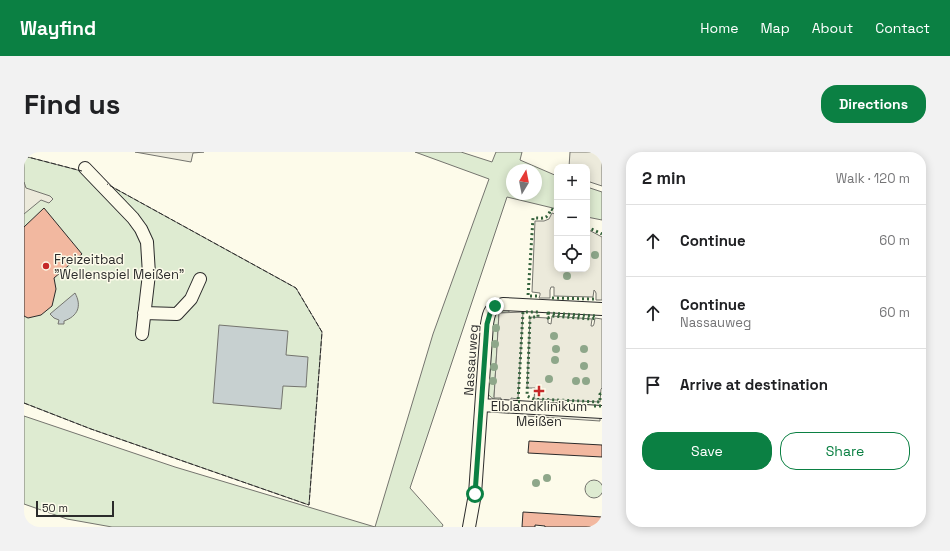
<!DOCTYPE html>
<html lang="en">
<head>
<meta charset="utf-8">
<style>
	body { margin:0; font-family:"Space Grotesk",sans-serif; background:#f2f2f2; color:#202124 }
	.controls { position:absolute; right:12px; top:12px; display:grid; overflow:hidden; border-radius:8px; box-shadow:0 2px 10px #0003 }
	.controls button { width:36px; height:36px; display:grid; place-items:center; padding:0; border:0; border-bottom:1px solid #e0e0e0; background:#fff; color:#202124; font:20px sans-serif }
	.compass { position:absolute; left:482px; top:12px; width:36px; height:36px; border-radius:50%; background:#fff; box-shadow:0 2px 10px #0003; rotate:10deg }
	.scale { position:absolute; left:12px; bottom:10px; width:78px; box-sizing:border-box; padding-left:4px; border:2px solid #2b2b2b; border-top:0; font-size:11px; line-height:14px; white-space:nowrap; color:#2b2b2b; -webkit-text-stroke:3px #fdfbea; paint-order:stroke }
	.stop { position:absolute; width:12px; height:12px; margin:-9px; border:3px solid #0b8043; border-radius:50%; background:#fff }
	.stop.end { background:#0b8043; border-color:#fff; box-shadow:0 1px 4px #0008 }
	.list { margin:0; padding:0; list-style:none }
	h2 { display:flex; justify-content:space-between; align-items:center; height:52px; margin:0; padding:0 16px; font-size:17px }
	h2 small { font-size:13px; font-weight:400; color:#757577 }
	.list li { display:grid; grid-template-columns:26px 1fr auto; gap:12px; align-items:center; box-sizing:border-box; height:72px; padding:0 16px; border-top:1px solid #e0e0e0 }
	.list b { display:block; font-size:15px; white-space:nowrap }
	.list p { margin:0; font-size:13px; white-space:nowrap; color:#757577 }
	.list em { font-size:13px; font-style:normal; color:#757577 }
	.actions { display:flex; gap:8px; padding:12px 16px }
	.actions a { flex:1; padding:9px 0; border:1px solid #0b8043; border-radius:16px; text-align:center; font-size:14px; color:#0b8043 }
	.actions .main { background:#0b8043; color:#fff }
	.icon { flex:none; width:22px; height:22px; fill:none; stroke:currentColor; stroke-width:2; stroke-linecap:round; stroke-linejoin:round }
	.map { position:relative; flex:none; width:578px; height:375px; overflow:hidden; border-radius:16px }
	header { display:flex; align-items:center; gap:24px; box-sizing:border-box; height:56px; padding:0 20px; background:#0b8043; color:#fff }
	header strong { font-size:19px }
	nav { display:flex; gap:22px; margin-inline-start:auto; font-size:14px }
	.intro { display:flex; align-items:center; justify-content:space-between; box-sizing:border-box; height:96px; padding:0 24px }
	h1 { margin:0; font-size:28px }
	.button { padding:10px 18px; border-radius:16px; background:#0b8043; color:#fff; font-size:14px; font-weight:700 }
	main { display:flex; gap:24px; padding:0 24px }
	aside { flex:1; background:#fff; border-radius:16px; box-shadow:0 2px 10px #0003 }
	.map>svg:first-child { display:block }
</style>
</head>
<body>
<header>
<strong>Wayfind</strong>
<nav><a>Home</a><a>Map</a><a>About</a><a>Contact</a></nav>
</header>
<div class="intro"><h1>Find us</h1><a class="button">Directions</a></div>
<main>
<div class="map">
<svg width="578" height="375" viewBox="0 0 578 375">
	<rect width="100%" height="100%" fill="#fdfbea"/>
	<path fill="#deebd1" stroke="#74746e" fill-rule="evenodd" d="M 391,0 L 437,0 L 468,10 L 472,0 L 498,0 L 496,8 L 533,24 L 533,57 L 483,45 L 386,336 L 419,373 L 418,375 L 88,375 L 43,367 L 0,352 L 0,264 L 151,315 L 351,375 L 409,182 L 465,27 ZM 488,18 L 512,18 L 512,42 L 488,42 Z
		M 0,4 L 61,20 L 272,136 L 298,180 L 285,353 L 67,277 L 0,251 Z
		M 563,35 L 578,40 L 578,68 L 563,65 Z
		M 485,155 L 485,160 L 475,161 L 470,245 L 477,246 L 477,250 C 471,248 467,246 463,241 L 466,164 Z
		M561 337a9 9 0 1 1 18 0a9 9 0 1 1-18 0Z"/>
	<path fill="#eceadb" stroke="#74746e" d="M 111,0 L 180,0 L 169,1 L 167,10 Z
		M 546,0 L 578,0 L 578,34 L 563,29 L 563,15 L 545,15 Z
		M 0,30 L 2,36 L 26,44 L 29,47 L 25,51 L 17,48 L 0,62 Z
		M 528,61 L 533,63 L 533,117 L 563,117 L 563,77 L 578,85 L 578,148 L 572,148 L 572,141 L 571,139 L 570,138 L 569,145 L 530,144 L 530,135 L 527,135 L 526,138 L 526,146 L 515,146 L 516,143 L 516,141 L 508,140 L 511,69 L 520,69 L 525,67 Z
		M 499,160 L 494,247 L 487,246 L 487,250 L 477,250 L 477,246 L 470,246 L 475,161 Z
		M 528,164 L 568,167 L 567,174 L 569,174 L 570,172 L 571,166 L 578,167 L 578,236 L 577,237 L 576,250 L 510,247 L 511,236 L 503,236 L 506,165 L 524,166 L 524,171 L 527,172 Z
		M 503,259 L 576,264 L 576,269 L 502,264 Z"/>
	<path fill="#c7d0d0" stroke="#74746e" d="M 51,141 C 58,154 54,164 40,169 L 40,172 L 34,172 L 35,168 L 30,166 L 26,162 Z
		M 195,173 L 264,179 L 262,203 L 284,205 L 282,235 L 259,234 L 257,257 L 189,251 Z"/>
	<path fill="#f2b8a0" stroke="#2b2b2b" d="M 20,56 L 58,102 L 30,126 L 32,137 L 28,154 L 17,163 L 4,166 L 0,164 L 0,75 Z
		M 505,289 L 578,293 L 578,305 L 504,301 Z
		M 499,360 L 578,365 L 578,375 L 521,375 L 521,374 L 511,373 L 511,375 L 498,375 Z"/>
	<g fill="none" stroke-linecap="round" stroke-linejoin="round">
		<defs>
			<path id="minor" d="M 61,16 L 109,66 L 117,77 L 123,90 L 125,122 L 118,182
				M 120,161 L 153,162 L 167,147 L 176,127
				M 458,253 L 578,260
				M 445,375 L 451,342 L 463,172 C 465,159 466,156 479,152 L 578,157"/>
		</defs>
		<use href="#minor" stroke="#2b2b2b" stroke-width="14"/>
		<use href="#minor" stroke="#fdfbea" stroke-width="12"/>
		<path stroke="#34623c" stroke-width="3" stroke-dasharray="2 3" stroke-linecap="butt" d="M 563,75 L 578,82
			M 513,144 L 504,144 L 509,66 C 520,66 523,68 527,57 L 533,60
			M 528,146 L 570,147
			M 524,161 L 571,164 L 571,166 L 568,167 L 528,164 L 524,166 Z
			M 496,250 L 494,250 L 499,160 L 514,160 L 514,165 L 506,165 L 503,244 L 510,247 L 576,250 L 576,242 L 578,242
			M 570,254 L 578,254"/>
		<path stroke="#2b2b2b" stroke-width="1" stroke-dasharray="5 2" stroke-linecap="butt" d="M 0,4 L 58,19
			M 0,251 L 67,277 L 285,353 L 298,180 L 272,136 L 83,32"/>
	</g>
	<g fill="#8ea78a">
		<circle cx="571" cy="103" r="4"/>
		<circle cx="543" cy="124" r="4"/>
		<circle cx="472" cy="176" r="4"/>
		<circle cx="530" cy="184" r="4"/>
		<circle cx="471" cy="192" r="4"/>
		<circle cx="532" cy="197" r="4"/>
		<circle cx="560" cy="197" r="4"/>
		<circle cx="531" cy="208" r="4"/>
		<circle cx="560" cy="214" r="4"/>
		<circle cx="470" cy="215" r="4"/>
		<circle cx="525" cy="227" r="4"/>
		<circle cx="469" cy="229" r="4"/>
		<circle cx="552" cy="229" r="4"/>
		<circle cx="562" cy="229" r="4"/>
		<circle cx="523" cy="326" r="4"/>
		<circle cx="512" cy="331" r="4"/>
	</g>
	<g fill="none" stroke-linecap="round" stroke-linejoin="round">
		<path stroke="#0b8043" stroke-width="5" d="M 451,342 L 463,172 L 467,158 L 471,154"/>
	</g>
	<g fill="#c62828" stroke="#fdfbea" stroke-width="1.5">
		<circle cx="22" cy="114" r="4"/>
		<path d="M513 233h4v4h4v4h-4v4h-4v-4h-4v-4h4z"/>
	</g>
	<g text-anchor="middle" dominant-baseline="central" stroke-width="3" stroke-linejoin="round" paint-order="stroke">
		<g font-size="13" fill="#2b2b2b" stroke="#fdfbea" text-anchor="start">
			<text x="30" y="107">Freizeitbad<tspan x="30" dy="15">"Wellenspiel Meißen"</tspan></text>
			<text x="515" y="254" text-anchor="middle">Elblandklinikum<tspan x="515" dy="15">Meißen</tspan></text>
		</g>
		<g font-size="13" fill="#2b2b2b" stroke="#fdfbea">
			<text transform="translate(447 208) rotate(-86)">Nassauweg</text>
		</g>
	</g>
</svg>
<div class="controls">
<button>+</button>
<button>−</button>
<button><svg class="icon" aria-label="locate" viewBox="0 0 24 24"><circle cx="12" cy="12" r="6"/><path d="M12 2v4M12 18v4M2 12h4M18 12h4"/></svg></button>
</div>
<svg class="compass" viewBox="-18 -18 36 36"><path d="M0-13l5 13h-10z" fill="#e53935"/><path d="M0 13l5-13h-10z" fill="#757577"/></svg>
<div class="scale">50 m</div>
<div class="stop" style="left:451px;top:342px"></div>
<div class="stop end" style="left:471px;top:154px"></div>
</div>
<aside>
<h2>2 min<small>Walk · 120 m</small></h2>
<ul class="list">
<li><svg class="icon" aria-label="ahead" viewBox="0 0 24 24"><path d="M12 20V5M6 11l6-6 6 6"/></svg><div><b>Continue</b></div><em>60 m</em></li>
<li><svg class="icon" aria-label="ahead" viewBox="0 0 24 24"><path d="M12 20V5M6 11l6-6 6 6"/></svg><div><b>Continue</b><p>Nassauweg</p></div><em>60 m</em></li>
<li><svg class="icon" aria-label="arrive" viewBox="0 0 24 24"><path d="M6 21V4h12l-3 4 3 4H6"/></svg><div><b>Arrive at destination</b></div></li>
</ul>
<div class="actions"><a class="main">Save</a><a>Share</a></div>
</aside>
</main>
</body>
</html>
